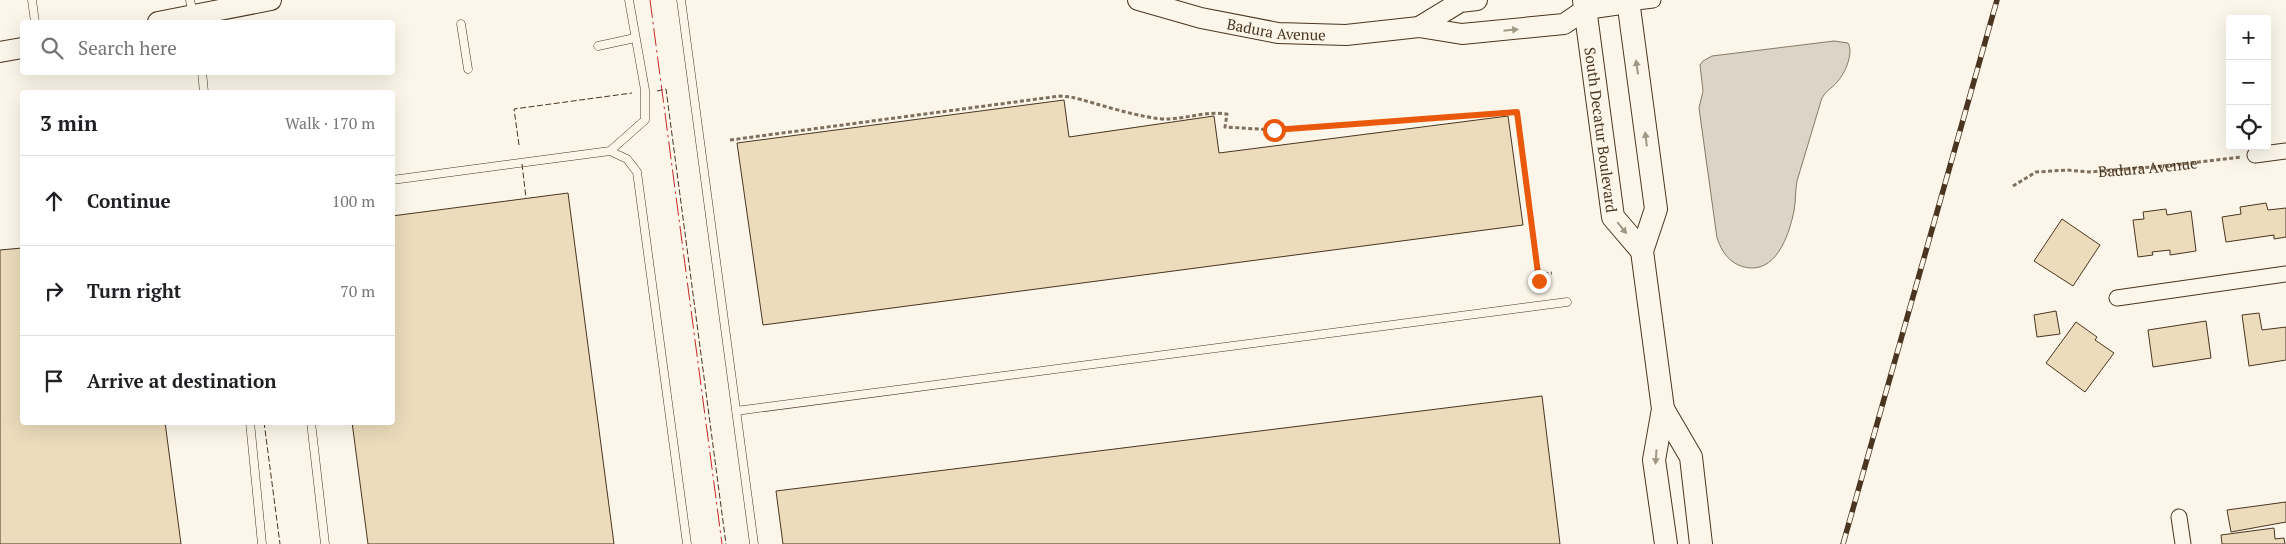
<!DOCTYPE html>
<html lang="en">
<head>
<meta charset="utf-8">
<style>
	body { margin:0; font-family:"PT Serif",serif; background:#f2f2f2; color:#202124 }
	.controls { position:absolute; right:15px; top:15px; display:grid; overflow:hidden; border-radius:5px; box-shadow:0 5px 20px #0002 }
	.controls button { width:45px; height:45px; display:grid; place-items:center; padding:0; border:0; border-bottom:1px solid #e0e0e0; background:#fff; color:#202124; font:25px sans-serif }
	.stop { position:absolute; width:15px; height:15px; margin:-11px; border:4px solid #ea580c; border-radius:50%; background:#fff }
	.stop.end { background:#ea580c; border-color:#fff; box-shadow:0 1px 5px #0008 }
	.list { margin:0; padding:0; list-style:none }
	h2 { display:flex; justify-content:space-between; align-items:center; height:65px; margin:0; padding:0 20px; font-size:21px }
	h2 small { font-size:16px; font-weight:400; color:#757577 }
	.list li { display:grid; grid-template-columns:32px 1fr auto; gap:15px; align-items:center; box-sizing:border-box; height:90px; padding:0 20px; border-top:1px solid #e0e0e0 }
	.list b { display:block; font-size:19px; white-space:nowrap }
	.list em { font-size:16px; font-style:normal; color:#757577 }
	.icon { flex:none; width:28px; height:28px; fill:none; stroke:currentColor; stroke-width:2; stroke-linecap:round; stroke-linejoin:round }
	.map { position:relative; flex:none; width:2286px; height:544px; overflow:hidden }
	.search { position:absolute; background:#fff; box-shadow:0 5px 20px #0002; left:20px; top:20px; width:375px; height:55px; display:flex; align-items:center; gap:12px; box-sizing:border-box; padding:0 18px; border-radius:5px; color:#757577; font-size:19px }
	.panel { position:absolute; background:#fff; box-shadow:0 5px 20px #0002; left:20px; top:90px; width:375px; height:335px; border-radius:5px }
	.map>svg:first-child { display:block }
</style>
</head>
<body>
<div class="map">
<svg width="2286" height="544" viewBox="0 0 2286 544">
	<rect width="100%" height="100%" fill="#fbf6e9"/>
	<path fill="#dcd4c6" stroke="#887966" d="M 1834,41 L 1848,43 C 1854,53 1845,73 1838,81 C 1832,89 1824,91 1821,101 C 1813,128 1805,154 1797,181 C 1795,191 1796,201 1794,211 C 1789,235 1776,275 1744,267 C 1729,263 1722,252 1717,238 L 1699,108 L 1703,91 L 1700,65 L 1703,61 L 1712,56 Z"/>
	<path fill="#ecdcbc" stroke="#4a3520" d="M 1064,100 L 1069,137 L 1214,116 L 1219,153 L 1508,116 L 1523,225 L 763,325 L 737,143 Z
		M 568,193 L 614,544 L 368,544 L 352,422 L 392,422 L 392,216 Z
		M 2266,203 L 2268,210 L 2286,208 L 2286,237 L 2274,239 L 2274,235 L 2226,242 L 2222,217 L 2241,214 L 2240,207 Z
		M 2166,209 L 2167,215 L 2191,211 L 2196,251 L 2170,255 L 2170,250 L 2152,252 L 2153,255 L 2138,257 L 2133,220 L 2144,219 L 2143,212 Z
		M 2062,219 L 2100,245 L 2073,286 L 2034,261 Z
		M 22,248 L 22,422 L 165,422 L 181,544 L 0,544 L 0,250 Z
		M 2056,311 L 2060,334 L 2037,337 L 2034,315 Z
		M 2259,313 L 2262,330 L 2286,327 L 2286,360 L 2249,366 L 2242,315 Z
		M 2206,321 L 2211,358 L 2153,367 L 2148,330 Z
		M 2076,322 L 2097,337 L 2095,340 L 2114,353 L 2085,392 L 2046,363 Z
		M 1542,396 L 1560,544 L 783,544 L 776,491 Z
		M 2286,502 L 2286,522 L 2231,532 L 2227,510 Z
		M 2274,528 L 2275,539 L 2284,538 L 2285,544 L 2222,544 L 2221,535 Z"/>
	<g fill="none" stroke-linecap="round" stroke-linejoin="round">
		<defs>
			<path id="service" d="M 32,0 L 35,22
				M 190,0 L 193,14
				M 681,0 L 754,544
				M 461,24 L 468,69
				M 598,46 L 635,38
				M 202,72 L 204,92
				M 610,151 L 645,120 L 645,90 L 629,0
				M 392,180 L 610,151 L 627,159 L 637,172 L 687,544
				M 736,411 L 1567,302
				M 250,422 L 262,544
				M 311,422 L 325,544"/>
			<path id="minor" d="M 1628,3 L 1653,0
				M 2255,155 L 2286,151
				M 2117,298 L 2286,274
				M 2179,517 L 2183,544"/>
			<g id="secondary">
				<path id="s2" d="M 1138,0 L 1201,18 L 1278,33 L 1346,35 L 1419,27 L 1462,34 L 1564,24 L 1586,9 L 1628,3"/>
				<path d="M 158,22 L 271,0"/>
				<path d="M 1419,27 L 1460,2 L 1477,0"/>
				<path d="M 0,52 L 22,48"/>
			</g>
			<g id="primary">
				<path id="s3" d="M 1584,0 L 1613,217 L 1642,251"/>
				<path d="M 1628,0 L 1656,209 L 1642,251 L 1663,409 L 1654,460 L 1666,544"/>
				<path d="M 1663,409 L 1691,457 L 1701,544"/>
			</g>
		</defs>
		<use href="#service" stroke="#4a3520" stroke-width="9"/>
		<use href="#minor" stroke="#4a3520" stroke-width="17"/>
		<use href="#secondary" stroke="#4a3520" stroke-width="22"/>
		<use href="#primary" stroke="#4a3520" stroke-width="24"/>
		<g stroke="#7f6f5c" stroke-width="3" stroke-dasharray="4 2.5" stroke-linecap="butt">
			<path d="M 730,140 L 1060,96 L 1071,97 C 1096,103 1145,120 1169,119 C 1189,118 1207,111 1227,114 L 1225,127 L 1274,130 L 1316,128 L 1517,112 L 1539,281"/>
			<path id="s1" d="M 2013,186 L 2036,172 L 2067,170 L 2089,172 L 2164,166 L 2242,157"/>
			<path d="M 1538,275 L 1552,273"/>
		</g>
		<use href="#service" stroke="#fbf6e9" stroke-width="8"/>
		<use href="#minor" stroke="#fbf6e9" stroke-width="15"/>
		<use href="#secondary" stroke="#fbf6e9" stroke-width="20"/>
		<use href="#primary" stroke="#fbf6e9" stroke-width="22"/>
		<defs>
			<path id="rail" d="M 1843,544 L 1997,0"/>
		</defs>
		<use href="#rail" stroke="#4a3520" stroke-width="5.5"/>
		<use href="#rail" stroke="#fbf6e9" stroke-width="4" stroke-dasharray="11" stroke-linecap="butt"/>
		<path stroke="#4a3520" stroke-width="1" stroke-dasharray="6 2.5" stroke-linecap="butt" d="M 657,91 L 666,89 L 726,544
			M 519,145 L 514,109 L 632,93
			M 522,164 L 526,198
			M 264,422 L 280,544"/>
		<path stroke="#c62828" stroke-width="1" stroke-dasharray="18 4 2.5 4" stroke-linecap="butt" d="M 650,0 L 722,544"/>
	</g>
	<defs><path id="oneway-solid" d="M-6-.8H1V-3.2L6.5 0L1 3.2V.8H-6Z" transform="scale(1.25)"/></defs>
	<g fill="#a29684">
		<use href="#oneway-solid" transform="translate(1511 30) rotate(-6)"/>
		<use href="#oneway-solid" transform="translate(1637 67) rotate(-98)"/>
		<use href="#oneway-solid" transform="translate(1646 139) rotate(-97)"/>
		<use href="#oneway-solid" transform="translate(1622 228) rotate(51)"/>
		<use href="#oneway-solid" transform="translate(1656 457) rotate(94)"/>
	</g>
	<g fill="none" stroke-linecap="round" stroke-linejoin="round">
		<path stroke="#ea580c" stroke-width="6" d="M 1274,130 L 1517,112 L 1539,281"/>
	</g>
	<g text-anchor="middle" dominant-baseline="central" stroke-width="4" stroke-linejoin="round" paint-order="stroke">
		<g font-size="15" fill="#4a3520" stroke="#fbf6e9">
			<text stroke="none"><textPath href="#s2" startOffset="142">Badura Avenue</textPath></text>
			<text stroke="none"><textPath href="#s3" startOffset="131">South Decatur Boulevard</textPath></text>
			<text stroke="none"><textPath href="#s1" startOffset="139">Badura Avenue</textPath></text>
		</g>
	</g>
</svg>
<div class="controls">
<button>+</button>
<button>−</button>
<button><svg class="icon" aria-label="locate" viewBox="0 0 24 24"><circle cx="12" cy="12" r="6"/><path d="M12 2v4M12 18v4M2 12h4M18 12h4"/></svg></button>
</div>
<div class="stop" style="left:1274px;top:130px"></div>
<div class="stop end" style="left:1539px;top:281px"></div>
<div class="search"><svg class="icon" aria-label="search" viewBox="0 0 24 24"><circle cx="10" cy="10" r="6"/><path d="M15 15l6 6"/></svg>Search here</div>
<section class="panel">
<h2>3 min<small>Walk · 170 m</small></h2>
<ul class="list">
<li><svg class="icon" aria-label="ahead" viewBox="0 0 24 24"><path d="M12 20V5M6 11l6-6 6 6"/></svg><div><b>Continue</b></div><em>100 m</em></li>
<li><svg class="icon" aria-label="right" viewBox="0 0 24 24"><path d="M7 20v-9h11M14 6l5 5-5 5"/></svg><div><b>Turn right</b></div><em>70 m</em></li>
<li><svg class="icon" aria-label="arrive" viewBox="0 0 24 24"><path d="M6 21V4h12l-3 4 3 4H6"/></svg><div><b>Arrive at destination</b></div></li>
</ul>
</section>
</div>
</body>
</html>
